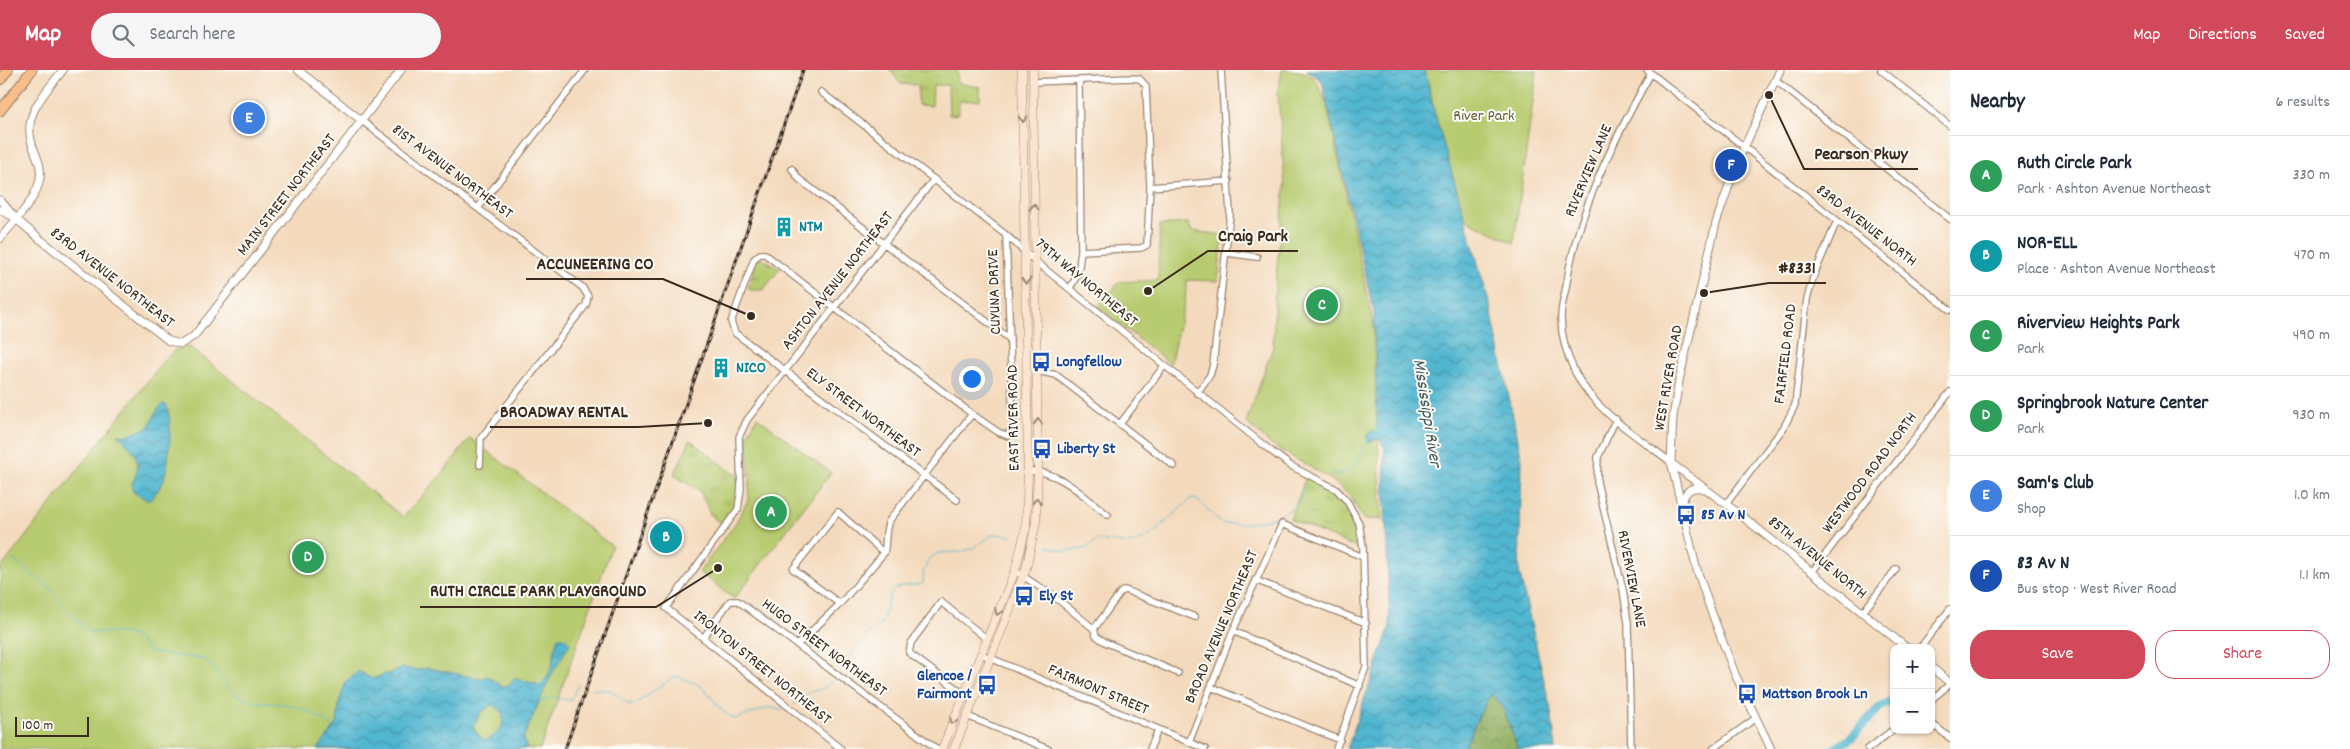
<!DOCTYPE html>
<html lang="en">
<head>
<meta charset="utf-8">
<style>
	body { margin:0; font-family:Dekko,sans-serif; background:#f6f6f7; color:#1f2937 }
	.controls { position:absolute; right:15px; bottom:15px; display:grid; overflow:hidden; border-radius:10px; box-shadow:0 1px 4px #0004 }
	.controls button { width:45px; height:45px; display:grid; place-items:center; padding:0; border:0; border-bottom:1px solid #e0e1e3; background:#fff; color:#1f2937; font:25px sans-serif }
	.scale { position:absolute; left:15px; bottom:12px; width:74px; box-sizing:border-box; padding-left:5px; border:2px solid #3b2a1e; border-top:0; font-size:14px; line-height:18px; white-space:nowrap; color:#3b2a1e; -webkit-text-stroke:4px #fdfcf7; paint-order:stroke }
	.you { position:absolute; left:971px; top:308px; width:18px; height:18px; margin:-12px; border:4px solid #fff; border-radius:50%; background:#1a73e8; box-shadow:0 0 0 8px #1a73e833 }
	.badge { display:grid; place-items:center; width:32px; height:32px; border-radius:50%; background:#d1495b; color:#fff; font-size:16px; font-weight:700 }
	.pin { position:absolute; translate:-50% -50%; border:2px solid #fff; box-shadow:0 1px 5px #0006 }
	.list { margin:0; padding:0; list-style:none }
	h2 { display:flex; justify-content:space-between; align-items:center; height:65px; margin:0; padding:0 20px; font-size:21px }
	h2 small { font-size:16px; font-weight:400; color:#747a83 }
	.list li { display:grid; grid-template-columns:32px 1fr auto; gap:15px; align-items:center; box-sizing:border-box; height:80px; padding:0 20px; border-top:1px solid #e0e1e3 }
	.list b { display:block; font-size:19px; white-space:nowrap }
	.list p { margin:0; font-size:16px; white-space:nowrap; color:#747a83 }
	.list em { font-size:16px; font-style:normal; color:#747a83 }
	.actions { display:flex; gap:10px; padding:15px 20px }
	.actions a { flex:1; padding:11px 0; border:1px solid #d1495b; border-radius:20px; text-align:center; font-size:18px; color:#d1495b }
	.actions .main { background:#d1495b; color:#fff }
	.icon { flex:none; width:28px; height:28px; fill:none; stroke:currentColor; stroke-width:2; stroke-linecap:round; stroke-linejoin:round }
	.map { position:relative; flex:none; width:1950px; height:679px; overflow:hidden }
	header { display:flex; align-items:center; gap:30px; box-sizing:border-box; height:70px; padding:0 25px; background:#d1495b; color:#fff }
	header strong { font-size:24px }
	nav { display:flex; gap:28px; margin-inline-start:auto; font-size:18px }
	.search { width:350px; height:45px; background:#f6f6f7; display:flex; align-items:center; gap:12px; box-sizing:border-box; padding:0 18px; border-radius:28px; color:#747a83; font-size:19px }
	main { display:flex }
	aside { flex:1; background:#fff }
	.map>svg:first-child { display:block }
</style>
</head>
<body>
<header>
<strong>Map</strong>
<div class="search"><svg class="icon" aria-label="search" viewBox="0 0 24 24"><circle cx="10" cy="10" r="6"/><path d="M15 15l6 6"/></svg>Search here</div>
<nav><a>Map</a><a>Directions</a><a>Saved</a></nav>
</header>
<main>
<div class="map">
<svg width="1950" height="679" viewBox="0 0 1950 679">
	<defs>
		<pattern id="grass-tufts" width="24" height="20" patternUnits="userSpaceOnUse" patternTransform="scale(1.25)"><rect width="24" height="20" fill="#b7cb6f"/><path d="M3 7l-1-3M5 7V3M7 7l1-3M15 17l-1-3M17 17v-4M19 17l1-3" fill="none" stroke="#9eae60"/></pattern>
		<pattern id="forest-crowns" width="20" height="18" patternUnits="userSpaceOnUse" patternTransform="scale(1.25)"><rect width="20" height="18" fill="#91af62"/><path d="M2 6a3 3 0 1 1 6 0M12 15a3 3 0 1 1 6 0" fill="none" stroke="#788f50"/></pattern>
		<pattern id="water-waves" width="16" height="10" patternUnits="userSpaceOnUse" patternTransform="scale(1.25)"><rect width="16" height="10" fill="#51b6d0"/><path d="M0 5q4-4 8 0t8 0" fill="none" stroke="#4494a8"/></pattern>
	</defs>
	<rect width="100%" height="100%" fill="#fdfcf7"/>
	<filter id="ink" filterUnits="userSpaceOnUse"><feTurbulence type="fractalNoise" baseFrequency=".02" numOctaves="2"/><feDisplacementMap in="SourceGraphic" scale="10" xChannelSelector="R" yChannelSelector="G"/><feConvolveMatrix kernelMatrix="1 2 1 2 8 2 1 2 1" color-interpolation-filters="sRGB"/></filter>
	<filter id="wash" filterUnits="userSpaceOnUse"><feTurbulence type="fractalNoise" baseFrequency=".0096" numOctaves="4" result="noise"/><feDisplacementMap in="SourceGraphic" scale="20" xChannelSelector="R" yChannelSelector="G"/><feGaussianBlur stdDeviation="1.12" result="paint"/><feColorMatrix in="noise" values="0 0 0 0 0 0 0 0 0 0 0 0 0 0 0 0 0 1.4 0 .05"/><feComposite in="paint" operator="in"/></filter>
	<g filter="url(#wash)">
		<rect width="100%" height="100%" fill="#f4dabd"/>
		<path fill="url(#grass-tufts)" stroke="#797a46" d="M 890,0 L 957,0 L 958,13 L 980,17 L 980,30 L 959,31 L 959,44 L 949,45 L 948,15 L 933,15 L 932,36 L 918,35 L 918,15 L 901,14 Z
			M 760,187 L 780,199 L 763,220 L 750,220 L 748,218 L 757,190 Z
			M 690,370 L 737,406 C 741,424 732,440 722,454 L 711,446 L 700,421 L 674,405 Z
			M 1306,407 C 1341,422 1353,441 1359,479 L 1290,449 Z"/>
		<path fill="url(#forest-crowns)" stroke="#666c40" d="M 1491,623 L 1503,637 L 1518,679 L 1464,679 L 1481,641 Z"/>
		<path fill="#b7cb6f" stroke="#797a46" d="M 1282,0 C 1314,0 1315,6 1327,35 L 1373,253 L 1382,449 L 1364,450 L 1350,426 L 1332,410 L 1270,374 L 1246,352 L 1273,277 L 1275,217 L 1285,116 L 1278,23 Z
			M 1425,0 L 1537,0 L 1514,173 L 1465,149 L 1434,41 Z
			M 1188,153 L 1192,161 L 1223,165 L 1218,211 L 1187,210 L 1185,231 L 1170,294 L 1098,237 L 1119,212 L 1158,210 L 1160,155 Z
			M 190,277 L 403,447 L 441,405 L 470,368 L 612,476 L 540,679 L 0,679 L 0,499 L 165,289 L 175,280 Z
			M 757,347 L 831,403 L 734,529 L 699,502 L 735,454 L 748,430 L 750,409 L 746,368 Z"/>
		<path fill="url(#water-waves)" stroke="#467077" fill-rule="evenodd" d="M 1307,0 L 1425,0 L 1434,41 L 1490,235 L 1522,390 L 1519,501 L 1551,641 L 1556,679 L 1518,679 L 1503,637 L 1491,623 L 1481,641 L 1464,679 L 1347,679 L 1390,556 L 1384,414 L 1385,379 L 1379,368 L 1369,372 L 1366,368 L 1370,362 L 1377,360 L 1374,243 L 1322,11 Z
			M 163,334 L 166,335 C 174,353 169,393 163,412 C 160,419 154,425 149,431 L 133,422 C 131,414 132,413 135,406 C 143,387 130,377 118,364 L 124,366 L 148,358 L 158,339 Z
			M 558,567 L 564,567 L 570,573 L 549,610 L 523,669 L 527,679 L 318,679 L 337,654 L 339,632 L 346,611 L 359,601 L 372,609 L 403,598 L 416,600 L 428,598 L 482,609 L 488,606 L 503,617 L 510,614 L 514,608 L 540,615 C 555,602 552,584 558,567 ZM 491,635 L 500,639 C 508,654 499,663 486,671 L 477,664 L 473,656 L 480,644 Z"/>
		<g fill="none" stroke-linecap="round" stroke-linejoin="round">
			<path stroke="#51b6d0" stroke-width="1" d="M 1333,405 C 1360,402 1356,389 1369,369
				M 1048,476 L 1063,481 L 1084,479 L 1099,470 L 1130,474 L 1142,470 L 1152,464 L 1192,428 L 1199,431 L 1221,453 C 1244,455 1277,452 1295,436 C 1301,431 1304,423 1306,415
				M 12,489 L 49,517 L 61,534 L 89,562 L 126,563 L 136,567 L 150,582 L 203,589 C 219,598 224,619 240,627 C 256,635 273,632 289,635 C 304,637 322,649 334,657
				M 838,597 C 843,590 849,586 855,580 C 866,570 866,562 881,555 C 887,542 885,522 900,517 C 907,514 913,517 923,513 L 924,500 L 929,489 L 938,483 L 961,482 L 973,478 L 994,464 L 1012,466
				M 593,619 L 610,620 L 629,634 L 635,634 L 674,607 C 680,606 683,609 689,611 C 713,617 713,641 736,649 L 770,637 L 783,641
				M 539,632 L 553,627 L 570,631 L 578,615
				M 794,635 L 810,622 L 824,618 L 832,611
				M 1869,650 L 1874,655"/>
			<path stroke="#51b6d0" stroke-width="9" d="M 1834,679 L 1851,668 L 1880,637 L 1894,630"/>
		</g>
	</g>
	<g filter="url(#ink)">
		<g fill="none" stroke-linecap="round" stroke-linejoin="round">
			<defs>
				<path id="minor" d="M 1647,0 L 1950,240
					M 1881,0 L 1950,56
					M 1651,3 C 1614,70 1577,141 1566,217 C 1564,227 1561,237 1561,247 C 1561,265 1567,286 1575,302 C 1594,341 1638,367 1671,392
					M 1775,10 L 1950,149
					M 1033,12 L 1131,8 L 1140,9 L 1146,16 L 1150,117 L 1147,175 L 1141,178 L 1081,181
					M 821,22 L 1006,165 L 1035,191 L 1271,381 L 1291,396 L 1336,419 L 1347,431 L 1359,453 L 1363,477 L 1366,597 L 1336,679
					M 362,51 L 582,217 L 588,226 L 586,235 L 481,368 L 480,395
					M 792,99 L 799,109 L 1010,269
					M 1150,117 L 1229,111
					M 478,138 L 585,0
					M 1227,183 L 1257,187
					M 1070,218 L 1078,204 L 1081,181 L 1079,10
					M 1037,301 L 1056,305 L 1174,396
					M 1197,323 L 1210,305 L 1213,295 L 1230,144 L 1221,0
					M 1616,349 L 1598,387 L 1597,412 L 1623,520 L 1628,553 L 1631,679
					M 1120,354 L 1164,296
					M 1028,401 C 1060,400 1084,427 1108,445
					M 957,430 L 735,263 L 731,252 L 754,189 L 760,184 L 765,184 L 972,344 L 998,362 L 1008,366 L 1013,354 L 1006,165
					M 1726,434 L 1784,357 L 1795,335 L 1807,229 L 1814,205 L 1837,151
					M 1015,501 L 1055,527 L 1094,559 L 1096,566 L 1105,572 L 1178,603
					M 1812,502 L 1950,322
					M 1255,510 L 1366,553
					M 840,534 L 793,499 L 838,442 L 884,483
					M 1863,542 L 1896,499
					M 1094,559 L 1121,522 L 1125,520 L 1195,547
					M 1233,561 L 1360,616
					M 703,568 L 730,531 L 738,531 L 937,679
					M 798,574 L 840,534 L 884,483 C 887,472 884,462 889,451 L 972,344
					M 1920,578 L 1950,539
					M 981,584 L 1205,679
					M 1211,617 L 1340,670
					M 1931,630 L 1950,614
					M 973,631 L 909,583 L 911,573 L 941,532 L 987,569
					M 967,646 L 1048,679
					M 1931,653 L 1950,668
					M 1189,672 L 1233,561 L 1282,454 L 1363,487
					M 841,679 L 666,538 L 738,439 L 741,418 L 739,367 L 747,350 L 934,109
					M 1150,679 L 1158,660
					M 1713,679 L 1756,648
					M 1868,679 L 1894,659"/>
				<path id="tertiary" d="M 298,0 L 362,51
					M 0,130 L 16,149 L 40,169 L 169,271 L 181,274 L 194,266 L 401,0
					M 0,140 L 16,148
					M 0,169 C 13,152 37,130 40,108 C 42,95 36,86 32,74 C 22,44 46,22 63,0
					M 1671,393 L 1738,443 L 1907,578
					M 1682,436 C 1683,422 1691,415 1704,419
					M 1931,597 L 1950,613
					M 1771,679 L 1735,604 L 1711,541 L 1696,497 L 1671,392 L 1673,347 L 1679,311 L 1716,153 L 1736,95 L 1780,0"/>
				<path id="secondary" d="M 942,679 L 1015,501 L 1026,458 L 1028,401 L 1022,0
					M 954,679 L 1026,499 L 1036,452 L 1038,401 L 1033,0"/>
				<path id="primary" d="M 0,10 L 8,0
					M 0,41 L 32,0"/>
			</defs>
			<use href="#minor" stroke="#98826e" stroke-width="8"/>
			<use href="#tertiary" stroke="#98826e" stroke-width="9"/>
			<use href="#secondary" stroke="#98826e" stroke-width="9"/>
			<use href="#primary" stroke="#98826e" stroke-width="11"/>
			<use href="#minor" stroke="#fff" stroke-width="5.5"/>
			<use href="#tertiary" stroke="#fff" stroke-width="7"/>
			<use href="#secondary" stroke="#fce5d0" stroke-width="8"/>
			<use href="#primary" stroke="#f8bd89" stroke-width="9"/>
			<defs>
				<path id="rail" d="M 565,679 L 803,0"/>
			</defs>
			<use href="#rail" stroke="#3b2a1e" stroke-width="3"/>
			<use href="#rail" stroke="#fdfcf7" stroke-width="1" stroke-dasharray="4" stroke-linecap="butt"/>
		</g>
		<defs><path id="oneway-chevron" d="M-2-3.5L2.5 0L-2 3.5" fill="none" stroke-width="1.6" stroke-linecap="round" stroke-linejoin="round" transform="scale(1.25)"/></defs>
		<g stroke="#9c8877">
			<use href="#oneway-chevron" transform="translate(1023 49) rotate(89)"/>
			<use href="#oneway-chevron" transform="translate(1034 137) rotate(-91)"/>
			<use href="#oneway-chevron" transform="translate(1026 211) rotate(89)"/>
			<use href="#oneway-chevron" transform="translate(1038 352) rotate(-91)"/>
			<use href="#oneway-chevron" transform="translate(1037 431) rotate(-87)"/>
			<use href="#oneway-chevron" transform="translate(998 542) rotate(113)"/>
			<use href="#oneway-chevron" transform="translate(953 651) rotate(113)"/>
		</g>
	</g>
	<defs>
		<symbol id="building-bare" viewBox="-9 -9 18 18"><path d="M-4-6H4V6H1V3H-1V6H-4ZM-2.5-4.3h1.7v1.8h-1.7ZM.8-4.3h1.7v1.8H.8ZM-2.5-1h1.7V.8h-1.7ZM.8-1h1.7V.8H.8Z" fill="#0f9aa8" stroke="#fdfcf7" stroke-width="2.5" paint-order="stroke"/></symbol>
		<symbol id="bus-bare" viewBox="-9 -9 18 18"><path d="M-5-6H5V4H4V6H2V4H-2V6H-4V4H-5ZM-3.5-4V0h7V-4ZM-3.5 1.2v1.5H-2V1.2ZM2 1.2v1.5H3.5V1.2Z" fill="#1a4fb4" stroke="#fdfcf7" stroke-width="2.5" paint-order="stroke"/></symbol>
	</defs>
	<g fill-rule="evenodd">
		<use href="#building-bare" x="770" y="143" width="28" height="28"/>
		<use href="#bus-bare" x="1027" y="278" width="28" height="28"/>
		<use href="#building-bare" x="707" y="284" width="28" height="28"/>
		<use href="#bus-bare" x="1028" y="365" width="28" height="28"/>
		<use href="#bus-bare" x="1672" y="431" width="28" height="28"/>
		<use href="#bus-bare" x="1010" y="512" width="28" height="28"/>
		<use href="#bus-bare" x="973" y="601" width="28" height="28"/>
		<use href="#bus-bare" x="1733" y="610" width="28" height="28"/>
	</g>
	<g text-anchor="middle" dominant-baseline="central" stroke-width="4" stroke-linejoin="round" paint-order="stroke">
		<g font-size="16" fill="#605a36" stroke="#fdfcf7">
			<text x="1484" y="46">River Park</text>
		</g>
		<g font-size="16" fill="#3b2a1e" stroke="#fdfcf7">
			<text transform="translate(1589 101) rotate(-67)">RIVERVIEW LANE</text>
			<text transform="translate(452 102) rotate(37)">81ST AVENUE NORTHEAST</text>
			<text transform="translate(287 125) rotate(-52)">MAIN STREET NORTHEAST</text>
			<text transform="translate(1866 156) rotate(38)">83RD AVENUE NORTH</text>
			<text transform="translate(112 208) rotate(38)">83RD AVENUE NORTHEAST</text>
			<text transform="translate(838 211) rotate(-52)">ASHTON AVENUE NORTHEAST</text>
			<text transform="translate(1086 213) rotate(40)">79TH WAY NORTHEAST</text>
			<text transform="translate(995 222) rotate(-92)">CUYUNA DRIVE</text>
			<text transform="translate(1786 284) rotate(-83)">FAIRFIELD ROAD</text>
			<text transform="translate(1669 308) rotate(-80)">WEST RIVER ROAD</text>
			<text transform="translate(863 343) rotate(37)">ELY STREET NORTHEAST</text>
			<text transform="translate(1014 348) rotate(-91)">EAST RIVER ROAD</text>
			<text transform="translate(1870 403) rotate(-53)">WESTWOOD ROAD NORTH</text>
			<text transform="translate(1817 488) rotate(39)">85TH AVENUE NORTH</text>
			<text transform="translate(1631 509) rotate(79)">RIVERVIEW LANE</text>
			<text transform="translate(1222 557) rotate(-67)">BROAD AVENUE NORTHEAST</text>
			<text transform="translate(824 578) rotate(37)">HUGO STREET NORTHEAST</text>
			<text transform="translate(762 598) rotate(39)">IRONTON STREET NORTHEAST</text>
			<text transform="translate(1098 620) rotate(23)">FAIRMONT STREET</text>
		</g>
		<g font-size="16" font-weight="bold" fill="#0d838f" stroke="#fdfcf7" text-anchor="start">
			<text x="799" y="157">NTM</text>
			<text x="736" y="298">NICO</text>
		</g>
		<g font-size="16" font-weight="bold" fill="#164399" stroke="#fdfcf7" text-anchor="start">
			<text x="1056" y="292">Longfellow</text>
			<text x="1057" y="379">Liberty St</text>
			<text x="1701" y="445">85 Av N</text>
			<text x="1039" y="526">Ely St</text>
			<text x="972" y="606" text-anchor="end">Glencoe /<tspan x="972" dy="18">Fairmont</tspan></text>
			<text x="1762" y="624">Mattson Brook Ln</text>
		</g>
		<g font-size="18" font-style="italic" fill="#435b5c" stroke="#fdfcf7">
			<text transform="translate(1426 343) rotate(81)">Mississippi River</text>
		</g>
	</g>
	<path fill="none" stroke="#3b2a1e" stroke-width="2" d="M1769 25L1804 99H1918M1148 221L1208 181H1298M751 246L663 209H526M1704 223L1769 213H1826M708 353L638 357H490M718 498L656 537H420"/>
	<g fill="#3b2a1e" stroke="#fdfcf7" stroke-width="2">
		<circle cx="1769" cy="25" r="5"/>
		<circle cx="1148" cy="221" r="5"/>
		<circle cx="751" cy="246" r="5"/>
		<circle cx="1704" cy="223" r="5"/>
		<circle cx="708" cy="353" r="5"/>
		<circle cx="718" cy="498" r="5"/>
	</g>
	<g font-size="18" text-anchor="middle" font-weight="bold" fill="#3b2a1e" stroke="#fdfcf7" stroke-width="4" stroke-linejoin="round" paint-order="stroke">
		<text x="1861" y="89">Pearson Pkwy</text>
		<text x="1253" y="171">Craig Park</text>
		<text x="595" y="199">ACCUNEERING CO</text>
		<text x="1797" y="203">#8331</text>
		<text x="564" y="347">BROADWAY RENTAL</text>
		<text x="538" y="526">RUTH CIRCLE PARK PLAYGROUND</text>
	</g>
</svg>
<div class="controls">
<button>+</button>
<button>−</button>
</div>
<div class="scale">100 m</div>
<div class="you"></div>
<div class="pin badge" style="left:771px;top:442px;background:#2e9e5b">A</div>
<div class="pin badge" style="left:666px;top:467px;background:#0f9aa8">B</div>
<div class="pin badge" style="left:1322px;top:235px;background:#2e9e5b">C</div>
<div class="pin badge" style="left:308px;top:487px;background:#2e9e5b">D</div>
<div class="pin badge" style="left:249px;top:48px;background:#3f7fe0">E</div>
<div class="pin badge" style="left:1731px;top:95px;background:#1a4fb4">F</div>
</div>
<aside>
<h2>Nearby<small>6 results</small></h2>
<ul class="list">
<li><span class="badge" style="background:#2e9e5b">A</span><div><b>Ruth Circle Park</b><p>Park · Ashton Avenue Northeast</p></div><em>330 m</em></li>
<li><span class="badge" style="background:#0f9aa8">B</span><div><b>NOR-ELL</b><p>Place · Ashton Avenue Northeast</p></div><em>470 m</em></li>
<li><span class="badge" style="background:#2e9e5b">C</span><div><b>Riverview Heights Park</b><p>Park</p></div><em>490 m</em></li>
<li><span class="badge" style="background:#2e9e5b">D</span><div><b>Springbrook Nature Center</b><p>Park</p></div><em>930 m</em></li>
<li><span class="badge" style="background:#3f7fe0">E</span><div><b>Sam's Club</b><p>Shop</p></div><em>1.0 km</em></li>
<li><span class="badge" style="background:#1a4fb4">F</span><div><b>83 Av N</b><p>Bus stop · West River Road</p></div><em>1.1 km</em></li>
</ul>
<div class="actions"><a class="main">Save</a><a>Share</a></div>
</aside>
</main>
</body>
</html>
